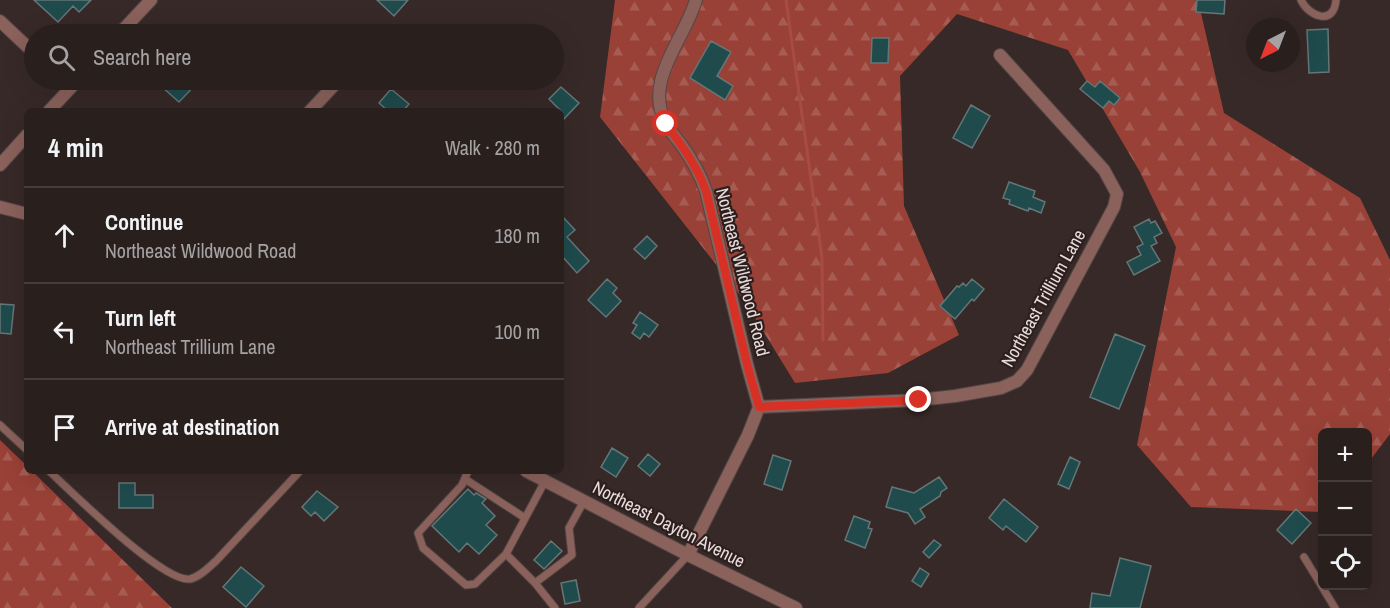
<!DOCTYPE html>
<html lang="en">
<head>
<meta charset="utf-8">
<style>
	body { margin:0; font-family:"Archivo Narrow",sans-serif; background:#312726; color:#f1f3f6 }
	.controls { position:absolute; right:18px; bottom:18px; display:grid; overflow:hidden; border-radius:9px; box-shadow:0 6px 24px #0002 }
	.controls button { width:54px; height:54px; display:grid; place-items:center; padding:0; border:0; border-bottom:2px solid #453d3b; background:#291f1d; color:#f1f3f6; font:30px sans-serif }
	.compass { position:absolute; left:1246px; top:18px; width:54px; height:54px; border-radius:50%; background:#291f1d; box-shadow:0 6px 24px #0002; rotate:222deg }
	.stop { position:absolute; width:18px; height:18px; margin:-14px; border:4px solid #d93025; border-radius:50%; background:#fff }
	.stop.end { background:#d93025; border-color:#fff; box-shadow:0 2px 6px #0008 }
	.list { margin:0; padding:0; list-style:none }
	h2 { display:flex; justify-content:space-between; align-items:center; height:78px; margin:0; padding:0 24px; font-size:26px }
	h2 small { font-size:20px; font-weight:400; color:#a5a2a4 }
	.list li { display:grid; grid-template-columns:39px 1fr auto; gap:18px; align-items:center; box-sizing:border-box; height:96px; padding:0 24px; border-top:2px solid #453d3b }
	.list b { display:block; font-size:22px; white-space:nowrap }
	.list p { margin:0; font-size:20px; white-space:nowrap; color:#a5a2a4 }
	.list em { font-size:20px; font-style:normal; color:#a5a2a4 }
	.icon { flex:none; width:33px; height:33px; fill:none; stroke:currentColor; stroke-width:2; stroke-linecap:round; stroke-linejoin:round }
	.map { position:relative; flex:none; width:1390px; height:608px; overflow:hidden }
	.search { position:absolute; background:#291f1d; box-shadow:0 6px 24px #0002; left:24px; top:24px; width:540px; height:66px; display:flex; align-items:center; gap:15px; box-sizing:border-box; padding:0 21px; border-radius:33px; color:#a5a2a4; font-size:22px }
	.panel { position:absolute; background:#291f1d; box-shadow:0 6px 24px #0002; left:24px; top:108px; width:540px; height:366px; border-radius:9px }
	.map>svg:first-child { display:block }
</style>
</head>
<body>
<div class="map">
<svg width="1390" height="608" viewBox="0 0 1390 608">
	<defs>
		<pattern id="forest-firs" width="22" height="20" patternUnits="userSpaceOnUse" patternTransform="scale(1.5)"><rect width="22" height="20" fill="#994137"/><path d="M5 1l3.5 6h-7zM16 11l3.5 6h-7z" fill="#a75c53"/></pattern>
	</defs>
	<rect width="100%" height="100%" fill="#372927"/>
	<path fill="url(#forest-firs)" d="M 615,0 L 1198,0 L 1224,113 L 1360,198 L 1390,260 L 1390,434 L 1368,463 L 1368,432 L 1322,432 L 1322,512 L 1191,507 L 1137,445 L 1176,247 L 1140,172 L 1068,50 L 957,14 L 900,76 L 904,206 L 959,335 L 888,373 L 795,383 L 744,300 L 600,117 Z
		M 0,440 L 27,466 L 27,471 L 32,471 L 172,608 L 0,608 Z"/>
	<g fill="none" stroke-linecap="round" stroke-linejoin="round">
		<path stroke="#a64c42" stroke-width="3" d="M 786,0 L 822,258 L 823,340"/>
	</g>
	<path fill="#1f4b4d" stroke="#657677" stroke-width="1.5" d="M 34,0 L 91,0 L 79,12 L 73,6 L 58,22 Z
		M 377,0 L 408,0 L 394,16 Z
		M 1197,0 L 1225,0 L 1224,14 L 1196,12 Z
		M 1328,29 L 1329,72 L 1309,73 L 1307,30 Z
		M 872,38 L 889,38 L 888,63 L 871,63 Z
		M 711,41 L 731,52 L 717,76 L 733,86 L 725,100 L 690,78 Z
		M 169,80 L 200,80 L 179,102 L 162,87 Z
		M 1087,81 L 1095,87 L 1100,81 L 1120,98 L 1114,105 L 1109,101 L 1103,108 L 1080,89 Z
		M 561,87 L 579,103 L 561,122 L 561,111 L 549,99 Z
		M 391,89 L 409,104 L 403,111 L 388,111 L 379,103 Z
		M 971,105 L 990,116 L 972,148 L 953,138 Z
		M 1009,182 L 1035,191 L 1033,197 L 1045,202 L 1041,213 L 1029,208 L 1028,211 L 1009,204 L 1010,200 L 1003,198 Z
		M 561,215 L 575,230 L 567,237 L 589,261 L 577,273 L 561,255 Z
		M 1149,219 L 1151,223 L 1155,221 L 1162,233 L 1154,237 L 1157,243 L 1151,246 L 1160,261 L 1134,275 L 1127,262 L 1141,255 L 1137,247 L 1143,244 L 1134,227 Z
		M 647,236 L 657,246 L 645,259 L 634,249 Z
		M 607,279 L 617,288 L 613,293 L 621,301 L 606,317 L 588,300 Z
		M 972,279 L 984,289 L 974,301 L 972,299 L 955,319 L 940,306 L 957,286 L 959,287 L 963,283 L 966,286 Z
		M 0,304 L 14,305 L 11,334 L 0,333 Z
		M 640,312 L 658,325 L 649,337 L 644,333 L 640,339 L 632,333 L 637,325 L 633,323 Z
		M 1115,334 L 1145,346 L 1119,409 L 1090,397 Z
		M 612,448 L 628,458 L 616,477 L 601,467 Z
		M 648,454 L 660,464 L 650,476 L 638,466 Z
		M 773,455 L 791,461 L 782,490 L 764,484 Z
		M 1070,457 L 1080,462 L 1069,489 L 1058,484 Z
		M 939,477 L 947,488 L 941,492 L 940,496 L 920,509 L 925,517 L 915,524 L 908,513 L 886,507 L 892,487 L 914,493 Z
		M 119,483 L 135,483 L 135,495 L 153,495 L 153,508 L 119,508 Z
		M 468,489 L 474,495 L 476,493 L 486,499 L 482,503 L 495,516 L 486,525 L 497,535 L 479,554 L 467,543 L 459,552 L 432,526 Z
		M 317,491 L 338,507 L 324,521 L 315,512 L 311,516 L 302,507 Z
		M 1004,499 L 1038,527 L 1026,542 L 1006,526 L 1003,530 L 989,518 Z
		M 1296,509 L 1311,523 L 1292,544 L 1277,530 Z
		M 854,516 L 870,522 L 868,528 L 872,529 L 865,548 L 845,540 Z
		M 934,540 L 941,545 L 929,558 L 923,552 Z
		M 551,541 L 562,551 L 544,569 L 534,560 Z
		M 1120,558 L 1151,566 L 1140,608 L 1090,608 L 1092,593 L 1110,596 Z
		M 241,567 L 264,586 L 246,607 L 223,587 Z
		M 920,568 L 929,574 L 921,587 L 912,581 Z
		M 576,580 L 580,601 L 565,604 L 561,583 Z"/>
	<g fill="none" stroke-linecap="round" stroke-linejoin="round">
		<defs>
			<path id="service" d="M 1301,0 C 1309,17 1334,26 1336,0
				M 0,425 L 27,450
				M 49,471 C 71,491 163,583 190,579 C 200,577 209,567 216,561 L 300,471
				M 468,471 L 462,485 L 418,533 L 423,548 L 466,585 L 475,584 L 506,554
				M 465,479 L 525,518
				M 545,481 L 506,554 L 535,583 L 572,555 L 569,528 L 584,501
				M 1304,557 L 1335,608
				M 535,583 L 555,608
				M 639,608 L 688,555"/>
			<path id="minor" d="M 0,21 L 34,53
				M 119,34 L 151,0
				M 49,111 L 78,80
				M 310,111 L 339,80
				M 0,165 L 27,135
				M 759,407 L 919,400 L 955,396 L 1001,388 L 1017,381 L 1027,370 L 1114,207 L 1117,194 L 1104,170 L 1000,55
				M 688,555 L 748,435 L 759,407 L 747,364 L 706,191 C 700,173 691,158 680,143 C 675,137 670,131 666,124 C 643,80 684,41 696,0"/>
			<path id="tertiary" d="M 0,207 L 27,214
				M 526,471 L 688,555 L 796,608"/>
		</defs>
		<use href="#service" stroke="#534644" stroke-width="9"/>
		<use href="#minor" stroke="#534644" stroke-width="14"/>
		<use href="#tertiary" stroke="#534644" stroke-width="14"/>
		<use href="#service" stroke="#8a615b" stroke-width="7"/>
		<use href="#minor" stroke="#8a615b" stroke-width="12"/>
		<use href="#tertiary" stroke="#8a615b" stroke-width="12"/>
	</g>
	<g fill="none" stroke-linecap="round" stroke-linejoin="round">
		<path stroke="#d93025" stroke-width="8" d="M 666,124 C 682,146 697,166 706,191 L 747,364 L 759,407 L 919,400"/>
	</g>
	<g text-anchor="middle" dominant-baseline="central" stroke-width="4.5" stroke-linejoin="round" paint-order="stroke">
		<g font-size="18" fill="#e7dddc" stroke="#2d1f1d">
			<text transform="translate(743 272) rotate(76)">Northeast Wildwood Road</text>
			<text transform="translate(1043 298) rotate(-61)">Northeast Trillium Lane</text>
			<text transform="translate(669 524) rotate(27)">Northeast Dayton Avenue</text>
		</g>
	</g>
</svg>
<div class="controls">
<button>+</button>
<button>−</button>
<button><svg class="icon" aria-label="locate" viewBox="0 0 24 24"><circle cx="12" cy="12" r="6"/><path d="M12 2v4M12 18v4M2 12h4M18 12h4"/></svg></button>
</div>
<svg class="compass" viewBox="-18 -18 36 36"><path d="M0-13l5 13h-10z" fill="#e53935"/><path d="M0 13l5-13h-10z" fill="#a5a2a4"/></svg>
<div class="stop" style="left:666px;top:124px"></div>
<div class="stop end" style="left:919px;top:400px"></div>
<div class="search"><svg class="icon" aria-label="search" viewBox="0 0 24 24"><circle cx="10" cy="10" r="6"/><path d="M15 15l6 6"/></svg>Search here</div>
<section class="panel">
<h2>4 min<small>Walk · 280 m</small></h2>
<ul class="list">
<li><svg class="icon" aria-label="ahead" viewBox="0 0 24 24"><path d="M12 20V5M6 11l6-6 6 6"/></svg><div><b>Continue</b><p>Northeast Wildwood Road</p></div><em>180 m</em></li>
<li><svg class="icon" aria-label="left" viewBox="0 0 24 24"><path d="M17 20v-9H6M10 6l-5 5 5 5"/></svg><div><b>Turn left</b><p>Northeast Trillium Lane</p></div><em>100 m</em></li>
<li><svg class="icon" aria-label="arrive" viewBox="0 0 24 24"><path d="M6 21V4h12l-3 4 3 4H6"/></svg><div><b>Arrive at destination</b></div></li>
</ul>
</section>
</div>
</body>
</html>
